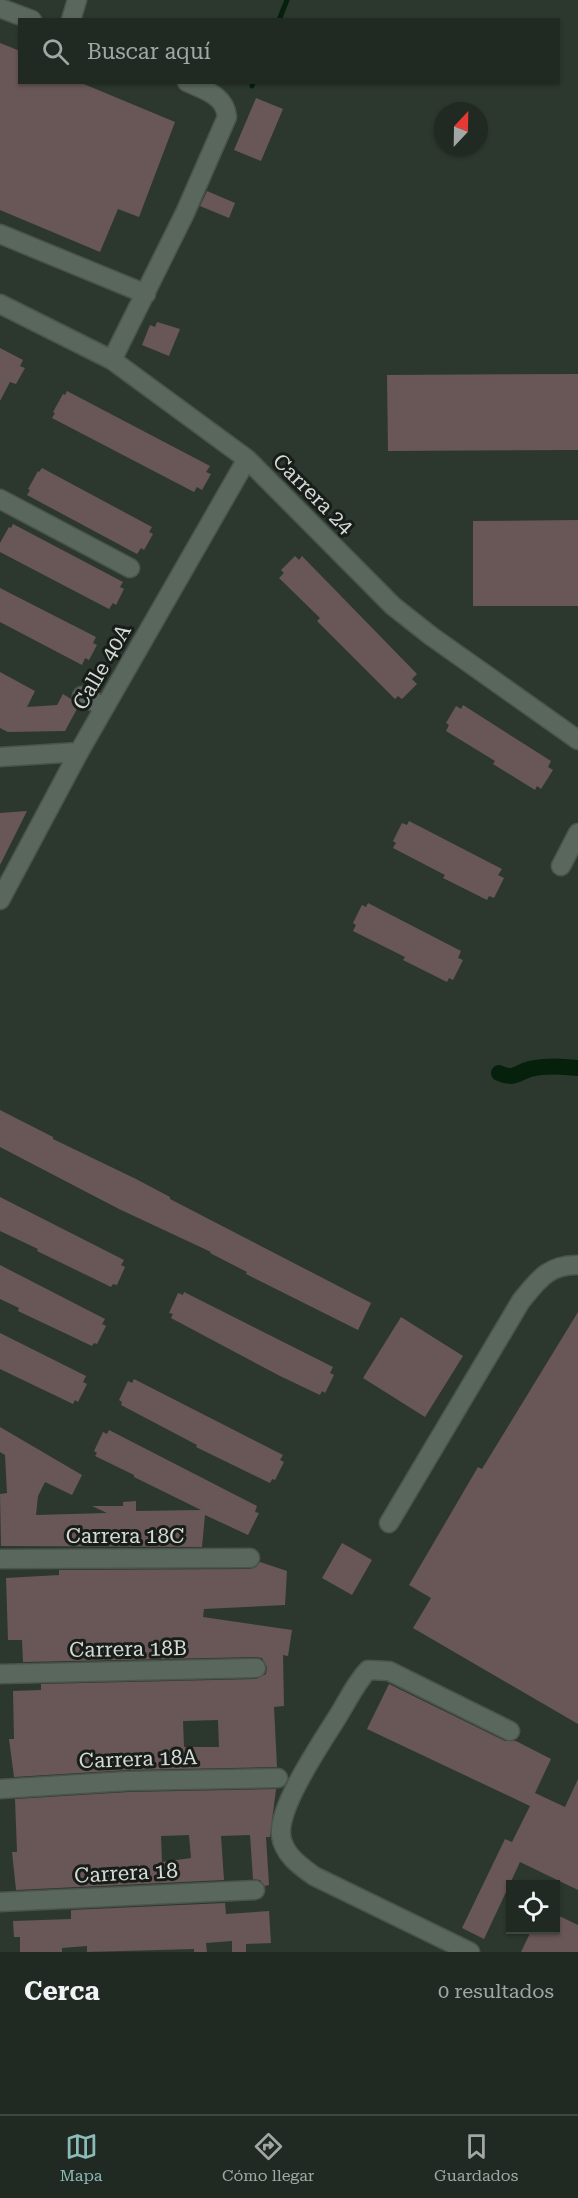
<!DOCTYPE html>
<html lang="es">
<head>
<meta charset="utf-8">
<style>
	body { margin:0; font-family:"Roboto Serif",serif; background:#2d362f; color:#f1f3f6 }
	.controls { position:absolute; right:18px; bottom:18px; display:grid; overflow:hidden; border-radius:0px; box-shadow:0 2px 4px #0004 }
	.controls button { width:54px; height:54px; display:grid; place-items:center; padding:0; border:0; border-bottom:2px solid #3e4640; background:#212a22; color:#f1f3f6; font:30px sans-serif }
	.compass { position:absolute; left:434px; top:102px; width:54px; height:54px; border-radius:50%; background:#212a22; box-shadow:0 2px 4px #0004; rotate:22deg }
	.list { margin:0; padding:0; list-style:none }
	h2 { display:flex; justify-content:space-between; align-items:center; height:78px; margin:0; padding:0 24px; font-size:26px }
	h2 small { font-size:20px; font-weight:400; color:#a2a7a5 }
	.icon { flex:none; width:33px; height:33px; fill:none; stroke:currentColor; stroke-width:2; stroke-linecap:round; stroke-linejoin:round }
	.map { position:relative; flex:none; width:578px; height:1952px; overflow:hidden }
	.search { position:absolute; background:#212a22; box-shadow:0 2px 4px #0004; left:18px; right:18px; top:18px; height:66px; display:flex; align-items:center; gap:15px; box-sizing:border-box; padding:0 21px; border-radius:0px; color:#a2a7a5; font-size:22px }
	.sheet { height:162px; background:#212a22 }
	nav { display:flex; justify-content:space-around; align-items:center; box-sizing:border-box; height:84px; border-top:2px solid #3e4640; background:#212a22; font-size:16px; color:#a2a7a5 }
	nav a { display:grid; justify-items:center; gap:3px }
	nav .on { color:#8bbbb9 }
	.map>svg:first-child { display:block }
</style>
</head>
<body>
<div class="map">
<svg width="578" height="1952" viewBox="0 0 578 1952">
	<rect width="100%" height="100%" fill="#2c382e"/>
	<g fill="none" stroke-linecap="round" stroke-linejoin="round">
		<path stroke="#05210c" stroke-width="5" d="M 279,20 L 287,0
			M 252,86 L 253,82"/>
		<path stroke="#05210c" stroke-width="16" d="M 499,1073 C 515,1080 516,1073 530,1069 C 546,1065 562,1066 578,1068"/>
	</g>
	<path fill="#685756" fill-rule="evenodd" d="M 0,43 L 20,51 L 20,82 L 79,82 L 175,122 L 139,217 L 118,209 L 100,252 L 0,210 Z
		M 256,98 L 283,109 L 261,161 L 234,150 Z
		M 207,191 L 235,203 L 229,218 L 200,206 Z
		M 157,322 L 180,329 L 169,356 L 142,345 L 150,325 L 155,327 Z
		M 0,348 L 23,360 L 20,366 L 25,368 L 16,384 L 10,382 L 0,401 Z
		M 578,374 L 578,450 L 388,451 L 387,375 Z
		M 67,391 L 210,466 L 206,472 L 211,474 L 202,490 L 197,487 L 194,492 L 52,418 L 55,413 L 53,412 L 63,394 L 65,395 Z
		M 42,468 L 152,527 L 149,532 L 153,534 L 144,550 L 141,548 L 137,554 L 27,495 L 30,490 L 28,489 L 38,471 L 39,472 Z
		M 578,520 L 578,606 L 473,606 L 473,521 Z
		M 13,524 L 123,582 L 120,587 L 124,589 L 116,605 L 113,603 L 109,609 L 0,552 L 0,543 L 9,527 L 11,528 Z
		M 295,556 L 299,560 L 302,556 L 417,674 L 412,679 L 417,684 L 402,699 L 398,696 L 395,699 L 317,621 L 320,618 L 279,578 L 284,573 L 281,570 Z
		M 0,588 L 96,637 L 93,643 L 97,645 L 89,660 L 85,658 L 82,665 L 0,622 Z
		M 0,672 L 35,691 L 27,707 L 57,705 L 63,694 L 71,699 L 78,707 L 65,731 L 8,732 L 0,728 Z
		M 463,705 L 551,761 L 548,767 L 553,770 L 541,789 L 537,786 L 535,790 L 493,764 L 495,761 L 446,731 L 449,725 L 446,723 L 456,706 L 461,709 Z
		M 27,811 L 0,865 L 0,813 Z
		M 409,821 L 502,869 L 498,875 L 504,878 L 494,898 L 489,896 L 487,900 L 443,878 L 445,875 L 393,848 L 396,843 L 393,841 L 402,823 L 407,825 Z
		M 368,903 L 461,951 L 458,958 L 463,960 L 453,980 L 449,978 L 447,982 L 403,960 L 405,957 L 353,931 L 356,925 L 353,923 L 362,905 L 366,907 Z
		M 0,1110 L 53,1137 L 53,1139 L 136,1179 L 170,1197 L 170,1199 L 371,1303 L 358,1330 L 246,1274 L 247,1272 L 210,1253 L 211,1252 L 119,1209 L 0,1147 Z
		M 0,1197 L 124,1260 L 121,1265 L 125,1267 L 117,1285 L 113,1284 L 111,1287 L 37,1251 L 38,1249 L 0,1231 Z
		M 0,1265 L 105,1319 L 102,1324 L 106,1326 L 97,1344 L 94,1343 L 92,1346 L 18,1311 L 19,1308 L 0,1299 Z
		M 184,1292 L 333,1367 L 330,1373 L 334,1375 L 325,1393 L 322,1391 L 320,1395 L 280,1376 L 171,1318 L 173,1314 L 169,1313 L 178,1293 L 183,1295 Z
		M 578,1312 L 578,1724 L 413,1628 L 431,1598 L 409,1585 L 478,1467 L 482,1469 Z
		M 401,1317 L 463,1356 L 425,1417 L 363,1378 Z
		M 0,1333 L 86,1376 L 83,1382 L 87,1384 L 78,1402 L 75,1400 L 73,1404 L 0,1369 Z
		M 134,1379 L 283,1455 L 280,1460 L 284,1462 L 275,1480 L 272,1479 L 270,1483 L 196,1447 L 197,1445 L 121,1405 L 122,1402 L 119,1400 L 128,1381 L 132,1383 Z
		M 0,1427 L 82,1475 L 72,1495 L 45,1482 L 38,1496 L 36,1515 L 107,1513 L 92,1506 L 123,1506 L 123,1502 L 136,1501 L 136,1511 L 201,1510 L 134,1477 L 134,1475 L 95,1456 L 97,1453 L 94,1451 L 103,1432 L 107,1434 L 109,1430 L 257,1506 L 255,1512 L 259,1513 L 248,1535 L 205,1515 L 202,1547 L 1,1546 L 0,1494 L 7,1493 L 5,1455 L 0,1452 Z
		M 342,1543 L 372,1560 L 352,1595 L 322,1578 Z
		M 260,1562 L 287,1571 L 285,1605 L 204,1609 L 203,1617 L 292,1630 L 288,1656 L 283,1655 L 284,1706 L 274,1707 L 277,1767 L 128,1770 L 14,1777 L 9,1739 L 14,1739 L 13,1691 L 41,1690 L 41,1684 L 256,1679 L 266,1674 L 267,1667 L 262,1658 L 256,1657 L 23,1662 L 22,1640 L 8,1640 L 6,1578 L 59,1575 L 59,1570 L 250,1569 L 256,1567 ZM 218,1720 L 219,1747 L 184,1747 L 183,1721 Z
		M 389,1684 L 505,1741 L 516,1741 L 551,1759 L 535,1793 L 565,1807 L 578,1779 L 578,1890 L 520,1862 L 484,1939 L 462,1928 L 505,1839 L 512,1842 L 530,1806 L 367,1729 Z
		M 276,1789 L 270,1837 L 266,1837 L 269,1885 L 265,1886 L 260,1880 L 253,1879 L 250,1835 L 221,1836 L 224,1880 L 16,1890 L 12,1852 L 17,1852 L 15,1799 L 128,1792 ZM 189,1835 L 191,1858 L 162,1862 L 161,1836 Z
		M 225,1903 L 226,1914 L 269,1911 L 271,1943 L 246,1944 L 246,1952 L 232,1952 L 232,1941 L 206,1943 L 207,1952 L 194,1952 L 194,1949 L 87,1952 L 87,1946 L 62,1948 L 62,1952 L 20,1952 L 20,1937 L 14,1937 L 13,1921 L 71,1919 L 71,1910 Z
		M 555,1914 L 578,1925 L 578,1952 L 521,1952 L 532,1929 L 555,1929 Z"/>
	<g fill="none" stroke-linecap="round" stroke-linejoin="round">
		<defs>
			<path id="minor" d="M 0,8 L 32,20
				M 71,20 L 77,0
				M 0,234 L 146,294
				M 0,304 L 112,360 L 247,459 L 393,606 L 431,636 L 578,740
				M 112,360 L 185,213 L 227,117 C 225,95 204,90 187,82
				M 0,499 L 130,568
				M 82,696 L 105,707
				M 0,757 L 79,752
				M 561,866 L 578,833
				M 0,900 L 79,752 L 247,459
				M 389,1523 L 521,1301 C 538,1280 549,1264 578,1265
				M 0,1559 L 250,1558
				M 0,1674 L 256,1668
				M 0,1789 L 128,1781 L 278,1778
				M 0,1902 L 255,1890
				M 470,1952 L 314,1876 C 300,1866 283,1854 281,1835 C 278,1806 322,1742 338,1716 C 348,1700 355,1684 368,1670 L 389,1671 L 510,1731"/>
		</defs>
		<use href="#minor" stroke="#4a544b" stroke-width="21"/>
		<use href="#minor" stroke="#5a675c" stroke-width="18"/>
	</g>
	<g text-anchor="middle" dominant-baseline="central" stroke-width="6" stroke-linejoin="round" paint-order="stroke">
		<g font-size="21" fill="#d4dbd5" stroke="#181d19">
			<text transform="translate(313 494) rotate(45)">Carrera 24</text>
			<text transform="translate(102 667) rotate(-60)">Calle 40A</text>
			<text x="125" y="1536">Carrera 18C</text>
			<text transform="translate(128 1649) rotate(-1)">Carrera 18B</text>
			<text transform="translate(138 1759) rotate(-2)">Carrera 18A</text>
			<text transform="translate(126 1873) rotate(-3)">Carrera 18</text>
		</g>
	</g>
</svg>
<div class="controls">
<button><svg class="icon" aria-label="locate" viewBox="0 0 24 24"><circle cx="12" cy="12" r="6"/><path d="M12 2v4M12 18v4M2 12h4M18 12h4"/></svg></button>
</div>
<svg class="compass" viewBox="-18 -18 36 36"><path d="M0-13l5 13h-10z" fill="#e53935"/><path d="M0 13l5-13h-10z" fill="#a2a7a5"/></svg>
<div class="search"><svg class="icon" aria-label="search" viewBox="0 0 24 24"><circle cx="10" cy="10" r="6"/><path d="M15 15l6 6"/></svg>Buscar aquí</div>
</div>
<section class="sheet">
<h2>Cerca<small>0 resultados</small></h2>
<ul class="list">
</ul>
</section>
<nav>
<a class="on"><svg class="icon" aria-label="map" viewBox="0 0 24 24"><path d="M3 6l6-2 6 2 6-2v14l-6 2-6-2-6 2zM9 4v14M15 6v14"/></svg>Mapa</a>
<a><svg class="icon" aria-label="directions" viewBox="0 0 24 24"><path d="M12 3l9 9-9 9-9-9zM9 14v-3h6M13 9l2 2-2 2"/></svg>Cómo llegar</a>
<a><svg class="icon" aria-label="saved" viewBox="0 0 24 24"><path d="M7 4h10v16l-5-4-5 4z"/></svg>Guardados</a>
</nav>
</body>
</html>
